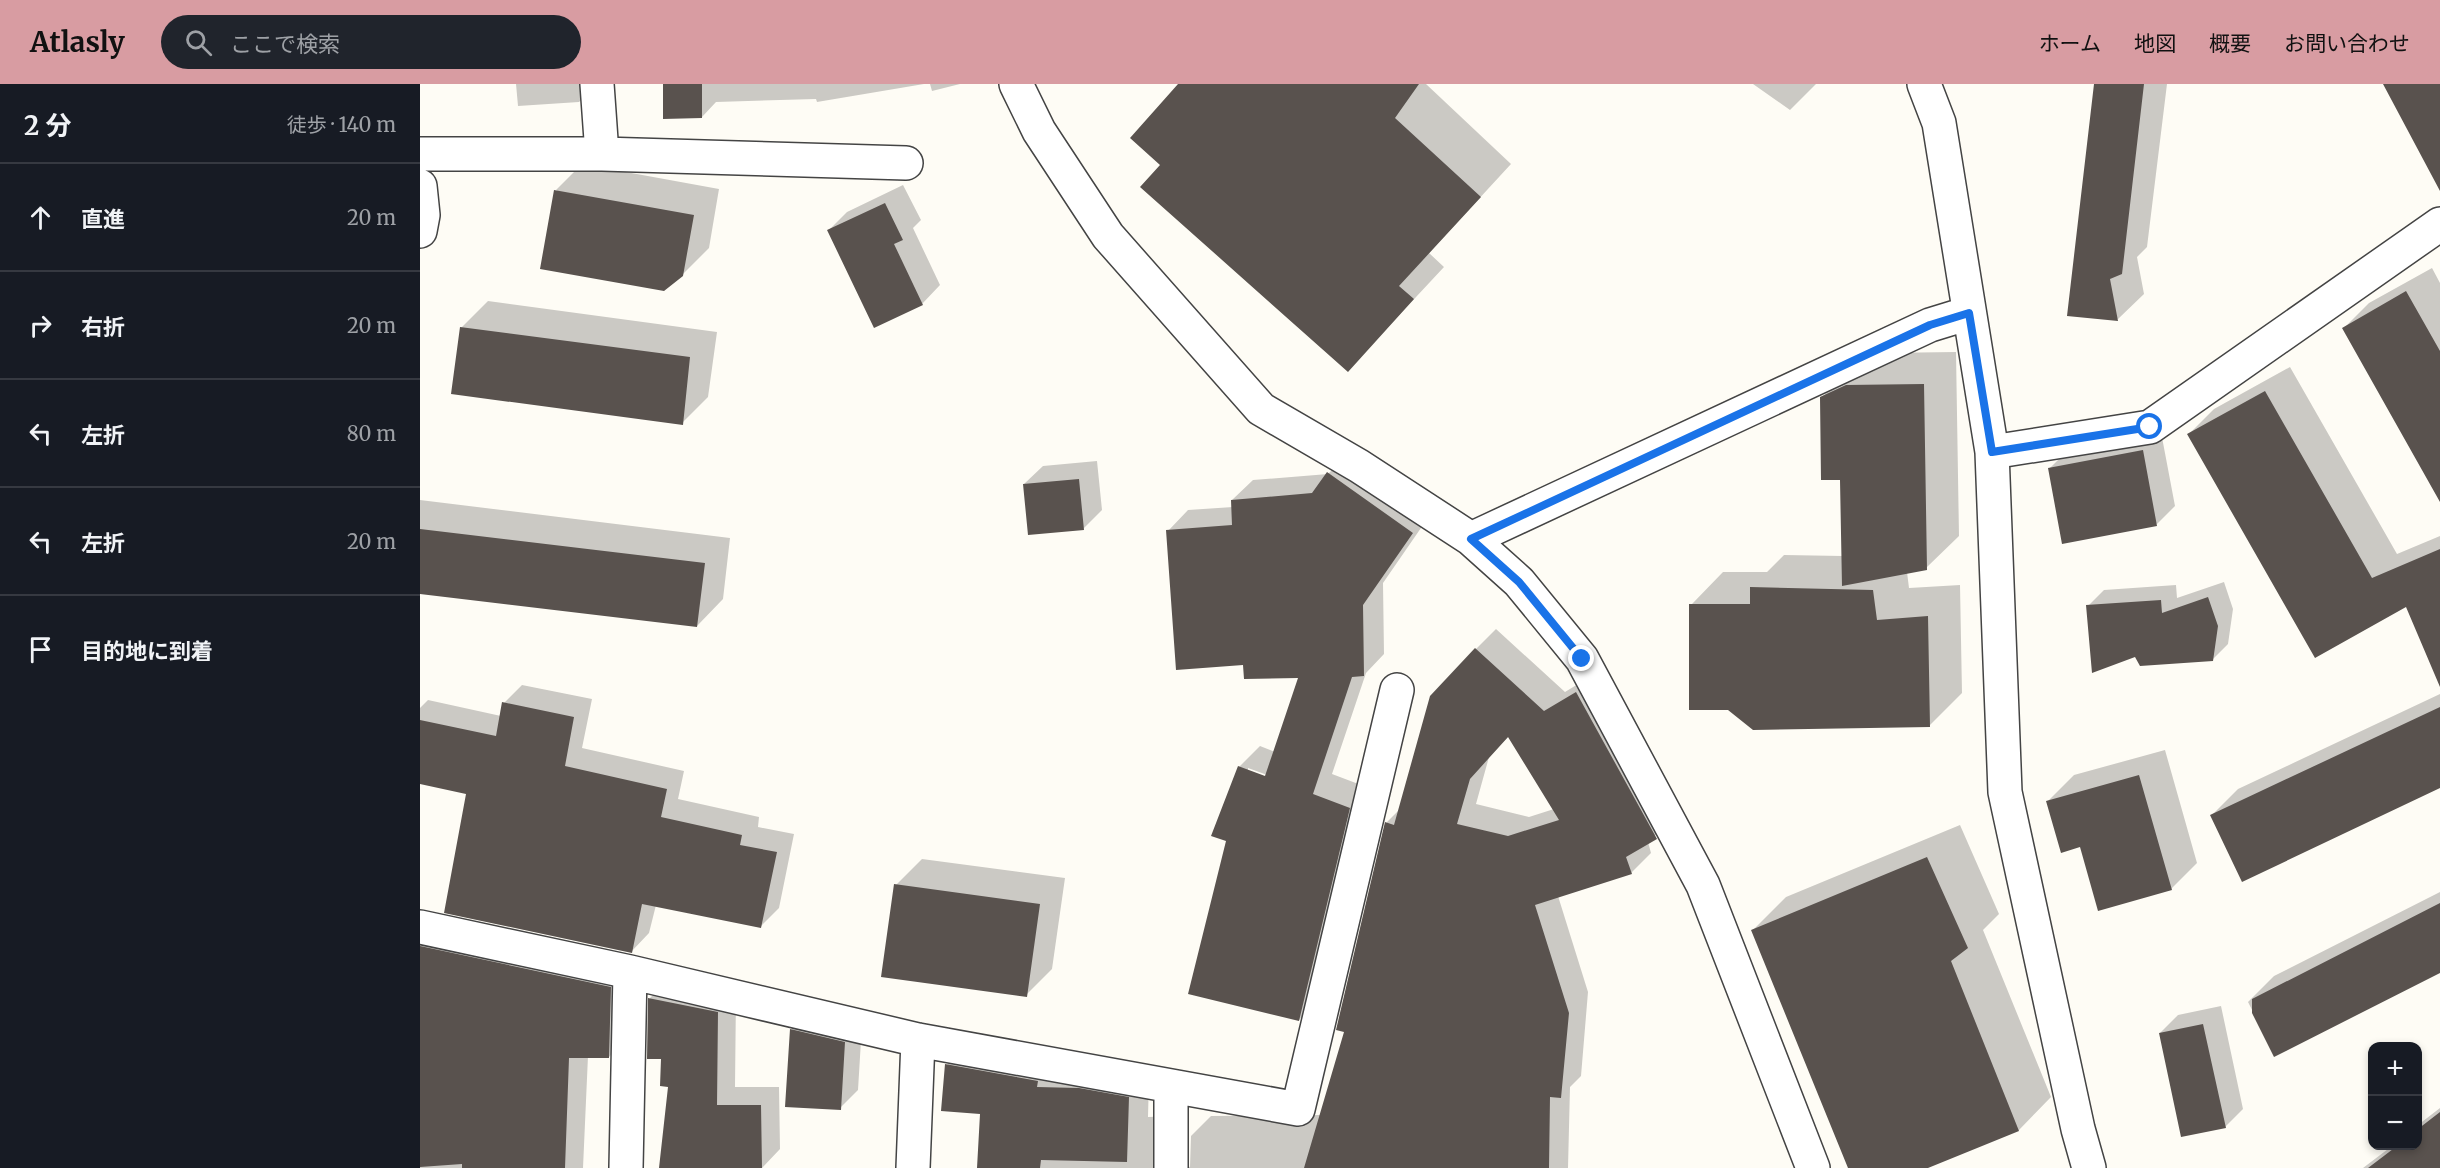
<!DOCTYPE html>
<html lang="ja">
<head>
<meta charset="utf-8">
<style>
	body { margin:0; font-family:Merriweather,"Noto Sans JP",serif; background:#20242c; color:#f1f3f6 }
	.controls { position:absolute; right:18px; bottom:18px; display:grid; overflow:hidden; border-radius:12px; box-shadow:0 3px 9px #0003 }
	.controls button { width:54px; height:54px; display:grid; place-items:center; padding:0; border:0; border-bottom:2px solid #363941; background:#171b24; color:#f1f3f6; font:30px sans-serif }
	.stop { position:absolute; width:18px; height:18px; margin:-14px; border:4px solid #1a73e8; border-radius:50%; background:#fff }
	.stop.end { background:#1a73e8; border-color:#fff; box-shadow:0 2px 6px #0008 }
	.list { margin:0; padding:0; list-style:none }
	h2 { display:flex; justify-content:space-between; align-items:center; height:78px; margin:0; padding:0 24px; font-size:26px }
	h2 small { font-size:20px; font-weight:400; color:#9ea1a6 }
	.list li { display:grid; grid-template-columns:39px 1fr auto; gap:18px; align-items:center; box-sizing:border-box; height:108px; padding:0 24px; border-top:2px solid #363941 }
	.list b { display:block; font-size:22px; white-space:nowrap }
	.list em { font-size:20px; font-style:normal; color:#9ea1a6 }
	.icon { flex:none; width:33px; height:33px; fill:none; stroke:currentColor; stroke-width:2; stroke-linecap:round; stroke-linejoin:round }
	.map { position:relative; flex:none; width:2020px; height:1084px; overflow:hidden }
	header { display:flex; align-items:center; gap:36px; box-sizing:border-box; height:84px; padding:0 30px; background:#d89ca2; color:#111 }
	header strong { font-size:28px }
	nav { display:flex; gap:33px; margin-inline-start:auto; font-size:21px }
	.search { width:420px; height:54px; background:#20242c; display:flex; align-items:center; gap:15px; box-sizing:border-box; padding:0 21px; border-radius:33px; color:#9ea1a6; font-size:22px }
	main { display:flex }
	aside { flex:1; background:#171b24 }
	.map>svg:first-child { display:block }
</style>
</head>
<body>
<header>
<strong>Atlasly</strong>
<div class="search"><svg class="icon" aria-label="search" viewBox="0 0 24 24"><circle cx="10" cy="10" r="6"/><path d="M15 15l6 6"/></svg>ここで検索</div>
<nav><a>ホーム</a><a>地図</a><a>概要</a><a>お問い合わせ</a></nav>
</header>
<main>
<aside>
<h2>2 分<small>徒歩 · 140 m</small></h2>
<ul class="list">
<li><svg class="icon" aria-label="ahead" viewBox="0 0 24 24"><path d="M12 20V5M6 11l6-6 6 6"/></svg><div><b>直進</b></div><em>20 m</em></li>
<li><svg class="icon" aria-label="right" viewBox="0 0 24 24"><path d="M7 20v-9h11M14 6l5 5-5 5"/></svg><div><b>右折</b></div><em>20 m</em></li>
<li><svg class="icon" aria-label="left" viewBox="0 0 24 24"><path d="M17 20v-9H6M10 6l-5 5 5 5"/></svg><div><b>左折</b></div><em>80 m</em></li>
<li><svg class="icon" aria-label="left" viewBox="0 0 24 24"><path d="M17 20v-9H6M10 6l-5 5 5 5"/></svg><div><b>左折</b></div><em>20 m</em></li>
<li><svg class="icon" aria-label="arrive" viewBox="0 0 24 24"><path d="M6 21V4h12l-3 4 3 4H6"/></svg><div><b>目的地に到着</b></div></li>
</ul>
</aside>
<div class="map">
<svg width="2020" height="1084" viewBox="0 0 2020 1084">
	<rect width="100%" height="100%" fill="#fefcf5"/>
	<path fill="#0003" fill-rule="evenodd" d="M 96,0 L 176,0 L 177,1 L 159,18 L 98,22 Z
		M 244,0 L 504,0 L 397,18 L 396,15 L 296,18 L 282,33 Z
		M 510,0 L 540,0 L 512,7 Z
		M 761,0 L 1006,0 L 1091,80 L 1009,169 L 1024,183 L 928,286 L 742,81 Z
		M 1333,0 L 1396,0 L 1370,26 Z
		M 1676,0 L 1747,0 L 1727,163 L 1717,173 L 1724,210 L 1698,235 L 1649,230 Z
		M 162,80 L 299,105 L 289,164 L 262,191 L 136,106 Z
		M 483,101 L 501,136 L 493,144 L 520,201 L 502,220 L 409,146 L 427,128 Z
		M 2012,184 L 2020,199 L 2020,415 L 1924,244 L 1949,219 Z
		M 68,217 L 297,248 L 288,313 L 262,339 L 41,244 Z
		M 1536,268 L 1539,452 L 1506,484 L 1487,488 L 1489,504 L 1540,501 L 1542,609 L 1509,642 L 1271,521 L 1303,488 L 1347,488 L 1364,471 L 1423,472 L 1422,395 L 1402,313 L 1435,281 L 1460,269 Z
		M 1870,283 L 1977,470 L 2020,452 L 2020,537 L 1986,521 L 1895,572 L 1769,350 L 1794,325 Z
		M 1741,348 L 1755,422 L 1737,440 L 1630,384 L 1648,366 Z
		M 929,369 L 1012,428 L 963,499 L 964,570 L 946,589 L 912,690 L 949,704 L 899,915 L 879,936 L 808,756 L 819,683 L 840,662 L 855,668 L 880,592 L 824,579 L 748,447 L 768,426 L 813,423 L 812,416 L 833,396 L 908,390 ZM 828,684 L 853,693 L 852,696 L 828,687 Z
		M 677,377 L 682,426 L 663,445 L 604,400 L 623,382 Z
		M 0,416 L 310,454 L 303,515 L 277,542 L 0,508 Z
		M 1804,498 L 1813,525 L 1808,560 L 1793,575 L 1668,522 L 1684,506 L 1756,501 L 1757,514 Z
		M 1076,545 L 1145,608 L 1176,589 L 1256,733 L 1228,758 L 1231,769 L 1211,789 L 1138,812 L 1168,908 L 1161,992 L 1150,1003 L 1148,1084 L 559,1084 L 562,1029 L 527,981 L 547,961 L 729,994 L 728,1033 L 752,1032 L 761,1080 L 770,1083 L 771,1052 L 791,1032 L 901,1031 L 925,947 L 918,945 L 967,738 L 980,725 L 1056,565 ZM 1089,652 L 1134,725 L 1109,733 L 1056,720 L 1069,673 Z
		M 102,601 L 172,615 L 162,664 L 264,687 L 258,715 L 339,733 L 338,743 L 374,750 L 359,824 L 341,842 L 236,821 L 229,849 L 211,868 L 48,709 L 0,699 L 0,624 L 8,616 L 81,632 L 84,619 Z
		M 2020,610 L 2020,702 L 1792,731 L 1818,705 Z
		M 1745,666 L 1777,779 L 1751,805 L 1661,761 L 1628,717 L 1654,691 Z
		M 1540,741 L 1579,830 L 1563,846 L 1631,1013 L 1599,1046 L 1504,1084 L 1430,1084 L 1333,846 L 1366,813 Z
		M 502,775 L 645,794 L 632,885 L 606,911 L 476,801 Z
		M 2020,808 L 2020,888 L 1855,971 L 1828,918 L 1854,892 Z
		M 0,831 L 211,883 L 209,952 L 189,973 L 168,972 L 163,1084 L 0,1084 Z
		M 248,896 L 316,910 L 315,1003 L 359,1003 L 360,1065 L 342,1084 L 241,1084 L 250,1001 L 242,973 L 229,973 L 230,914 Z
		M 1801,922 L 1823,1025 L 1805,1043 L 1740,949 L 1758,931 Z
		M 389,928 L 442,940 L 438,1006 L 420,1024 L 371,946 Z
		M 2020,1024 L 2020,1084 L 1943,1084 L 1972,1062 L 1998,1062 L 1998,1041 Z"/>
	<path fill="#59524e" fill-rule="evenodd" d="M 243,0 L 282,0 L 282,34 L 243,35 Z
		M 758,0 L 999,0 L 975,34 L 1061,113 L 979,202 L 994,215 L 928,288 L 720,103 L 740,81 L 710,54 Z
		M 1674,0 L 1724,0 L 1702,190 L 1690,195 L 1698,237 L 1647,232 Z
		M 1963,0 L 2020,0 L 2020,107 Z
		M 134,106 L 274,131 L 263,192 L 244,207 L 120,185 Z
		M 465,119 L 483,156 L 474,160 L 503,221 L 454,244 L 407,146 Z
		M 1986,207 L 2020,267 L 2020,418 L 1922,244 Z
		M 40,243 L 270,273 L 263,341 L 31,310 Z
		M 1504,300 L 1507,486 L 1422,502 L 1420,396 L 1401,396 L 1400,313 L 1426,301 Z
		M 1845,307 L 1952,494 L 2020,465 L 2020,603 L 1986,523 L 1895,574 L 1767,350 Z
		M 1723,366 L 1737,442 L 1642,460 L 1628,384 Z
		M 907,388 L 993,449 L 943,521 L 944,592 L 932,593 L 893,710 L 930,724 L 879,937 L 768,910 L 806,757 L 791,752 L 818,682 L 845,692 L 878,594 L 824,595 L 823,581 L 756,586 L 746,446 L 812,441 L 811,416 L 892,409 Z
		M 659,395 L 664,446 L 608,451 L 603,400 Z
		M 0,445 L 285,479 L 277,543 L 0,510 Z
		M 1330,503 L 1453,506 L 1457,536 L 1508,532 L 1510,643 L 1333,646 L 1308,626 L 1269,626 L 1269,520 L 1330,520 Z
		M 1788,513 L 1798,542 L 1793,577 L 1720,582 L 1715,573 L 1672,589 L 1666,521 L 1741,516 L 1742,529 Z
		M 1055,564 L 1124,627 L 1156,608 L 1237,755 L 1206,773 L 1212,790 L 1115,821 L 1149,929 L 1141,1014 L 1130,1013 L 1129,1084 L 884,1084 L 924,948 L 916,946 L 965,738 L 974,741 L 1010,612 ZM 1088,653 L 1139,736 L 1088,752 L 1037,740 L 1050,695 Z
		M 82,618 L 154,633 L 145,682 L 247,705 L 241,733 L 322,751 L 320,761 L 357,768 L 341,844 L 222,820 L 212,869 L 24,829 L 46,710 L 0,700 L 0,636 L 76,652 Z
		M 2020,623 L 2020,704 L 1822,798 L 1790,731 Z
		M 1719,691 L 1752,806 L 1678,827 L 1660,763 L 1641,769 L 1626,717 Z
		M 1507,773 L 1548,864 L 1531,877 L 1599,1047 L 1508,1084 L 1428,1084 L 1331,846 Z
		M 474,800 L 620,820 L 607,913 L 461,893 Z
		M 2020,819 L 2020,889 L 1854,973 L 1832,929 L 1832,915 Z
		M 0,862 L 191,903 L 189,974 L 149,974 L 145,1084 L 42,1084 L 42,1080 L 0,1083 Z
		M 228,914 L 298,928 L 297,1021 L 341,1021 L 342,1084 L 239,1084 L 248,1003 L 240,1002 L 241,975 L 227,975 Z
		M 1783,940 L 1806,1044 L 1761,1053 L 1739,949 Z
		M 370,945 L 425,958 L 421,1026 L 365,1023 Z
		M 525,980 L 618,997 L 617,1003 L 659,1004 L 709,1013 L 707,1078 L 621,1076 L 620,1084 L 557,1084 L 560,1030 L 521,1027 Z
		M 2020,1028 L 2020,1084 L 1948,1084 L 1977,1062 L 1998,1062 L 1998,1045 Z"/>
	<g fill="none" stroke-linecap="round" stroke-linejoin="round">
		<defs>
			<path id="minor" d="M 596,0 L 619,47 L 688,152 L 841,325 L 939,382 L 1051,455 L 1099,498 L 1162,575 L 1283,801 L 1393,1084
				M 1504,0 L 1519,39 L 1572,368 L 1585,708 L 1658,1045 L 1669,1084
				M 0,70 L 182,70 L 177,0
				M 182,70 L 486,79
				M 0,102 L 3,131 L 0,147
				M 1572,368 L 1730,343 L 2020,140
				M 1051,455 L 1510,241 L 1549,229
				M 0,843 L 210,888 L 498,956 L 878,1025 L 977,606
				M 206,1084 L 210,888
				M 493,1084 L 498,956
				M 751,1084 L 751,1003"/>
		</defs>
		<use href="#minor" stroke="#444" stroke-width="36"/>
		<use href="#minor" stroke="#fff" stroke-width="33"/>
	</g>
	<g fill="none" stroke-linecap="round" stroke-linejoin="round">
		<path stroke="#1a73e8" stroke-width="8" d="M 1162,575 L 1099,498 L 1051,455 L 1510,241 L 1549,229 L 1572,368 L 1730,343"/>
	</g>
</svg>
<div class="controls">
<button>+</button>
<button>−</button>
</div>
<div class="stop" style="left:1730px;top:343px"></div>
<div class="stop end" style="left:1162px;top:575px"></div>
</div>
</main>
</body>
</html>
